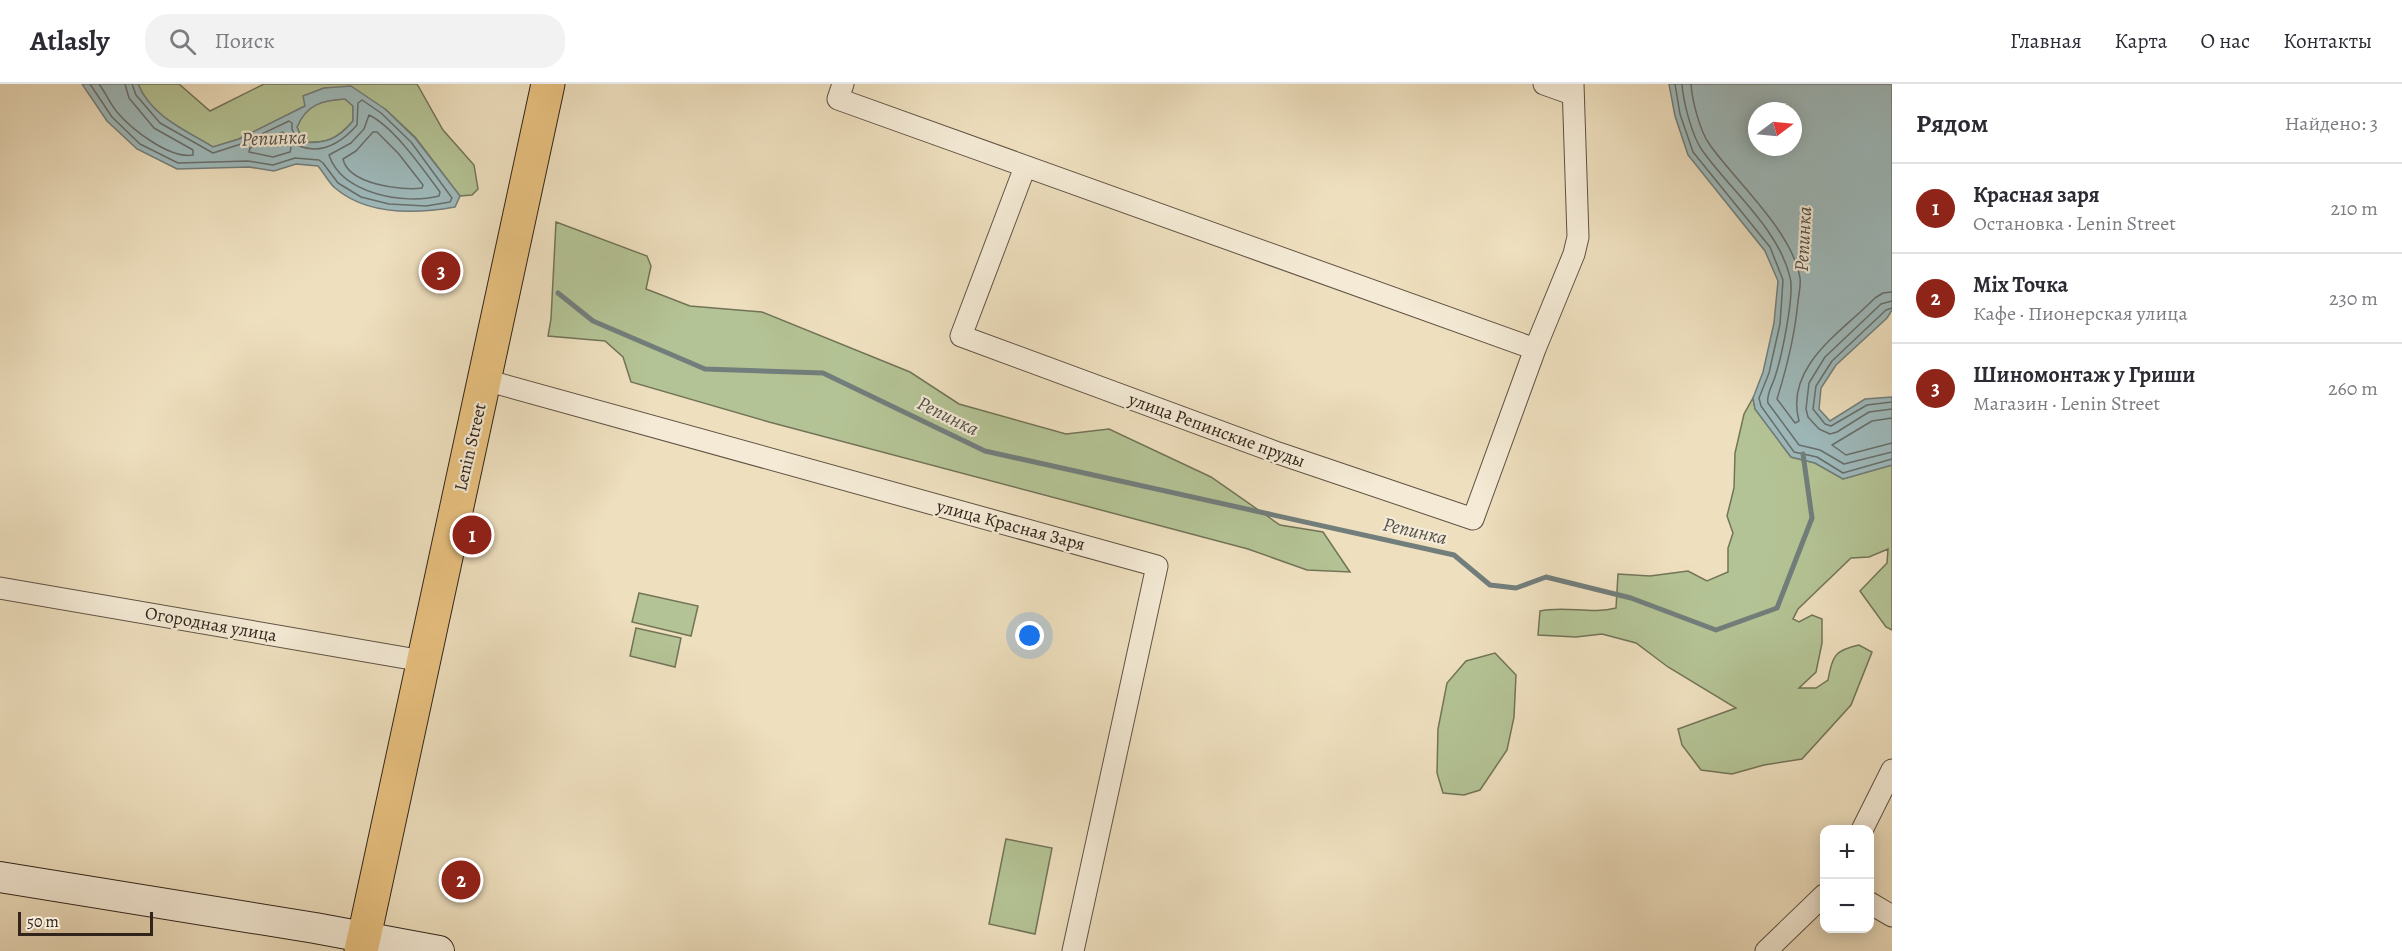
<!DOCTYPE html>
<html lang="ru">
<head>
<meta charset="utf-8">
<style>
	body { margin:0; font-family:Alegreya,serif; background:#f2f2f3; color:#2b2b33 }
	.controls { position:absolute; right:18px; bottom:18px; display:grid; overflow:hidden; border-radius:12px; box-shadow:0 3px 15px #0003 }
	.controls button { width:54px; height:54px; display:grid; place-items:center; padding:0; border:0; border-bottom:2px solid #e1e1e2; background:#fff; color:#2b2b33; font:30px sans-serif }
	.compass { position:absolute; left:1748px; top:18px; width:54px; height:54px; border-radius:50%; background:#fff; box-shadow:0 3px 15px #0003; rotate:74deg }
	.scale { position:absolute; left:18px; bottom:15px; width:135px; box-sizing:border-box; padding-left:6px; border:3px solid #31241b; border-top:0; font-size:16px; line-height:21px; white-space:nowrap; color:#31241b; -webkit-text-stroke:4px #f4ead5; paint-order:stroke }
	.you { position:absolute; left:1030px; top:552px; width:21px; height:21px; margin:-15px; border:4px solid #fff; border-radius:50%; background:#1a73e8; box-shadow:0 0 0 9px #1a73e833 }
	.badge { display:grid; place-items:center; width:39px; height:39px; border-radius:50%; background:#8f2418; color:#fff; font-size:20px; font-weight:700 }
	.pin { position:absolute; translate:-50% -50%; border:3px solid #fff; box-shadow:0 2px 6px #0006 }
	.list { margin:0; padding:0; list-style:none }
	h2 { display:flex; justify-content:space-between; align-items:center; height:78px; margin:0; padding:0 24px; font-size:26px }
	h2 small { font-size:20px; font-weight:400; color:#7c7c81 }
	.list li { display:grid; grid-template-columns:39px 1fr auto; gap:18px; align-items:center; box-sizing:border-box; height:90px; padding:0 24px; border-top:2px solid #e1e1e2 }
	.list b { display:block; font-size:22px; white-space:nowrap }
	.list p { margin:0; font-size:20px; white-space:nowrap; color:#7c7c81 }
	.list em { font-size:20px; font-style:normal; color:#7c7c81 }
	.icon { flex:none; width:33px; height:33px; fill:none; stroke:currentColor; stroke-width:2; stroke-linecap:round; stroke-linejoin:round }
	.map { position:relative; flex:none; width:1892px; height:867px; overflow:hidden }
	header { display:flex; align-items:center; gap:36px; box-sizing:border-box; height:84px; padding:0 30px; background:#fff; border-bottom:2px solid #e1e1e2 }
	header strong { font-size:28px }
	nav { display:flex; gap:33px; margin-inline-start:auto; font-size:21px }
	.search { width:420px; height:54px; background:#f2f2f3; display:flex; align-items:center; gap:15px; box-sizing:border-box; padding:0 21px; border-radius:24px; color:#7c7c81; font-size:22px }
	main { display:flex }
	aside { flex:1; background:#fff }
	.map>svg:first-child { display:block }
</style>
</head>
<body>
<header>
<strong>Atlasly</strong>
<div class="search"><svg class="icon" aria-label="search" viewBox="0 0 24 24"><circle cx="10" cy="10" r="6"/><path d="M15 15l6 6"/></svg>Поиск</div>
<nav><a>Главная</a><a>Карта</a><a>О нас</a><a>Контакты</a></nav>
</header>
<main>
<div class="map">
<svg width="1892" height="867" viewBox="0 0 1892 867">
	<rect width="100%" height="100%" fill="#eedfbe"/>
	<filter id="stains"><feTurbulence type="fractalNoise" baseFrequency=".00333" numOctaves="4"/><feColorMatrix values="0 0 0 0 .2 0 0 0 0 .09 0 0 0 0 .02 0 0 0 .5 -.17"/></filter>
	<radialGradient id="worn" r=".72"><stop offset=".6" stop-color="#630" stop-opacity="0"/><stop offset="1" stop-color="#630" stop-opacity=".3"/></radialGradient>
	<path fill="#b4c395" stroke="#727458" stroke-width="1.5" d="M 138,0 L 179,0 L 210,27 L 264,0 L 417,0 L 443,46 L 474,81 L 478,105 L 472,111 L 460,112 L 415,53 L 385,25 L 324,4 L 304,12 L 305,22 L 239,55 L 213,63 C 185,46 151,33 138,0 Z
		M 345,15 L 353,22 L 353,37 C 337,55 326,60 303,58 L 297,43 C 306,20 322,16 345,15 Z
		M 556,138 L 647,172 L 651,182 L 646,205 L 690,222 L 762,228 L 910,288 L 959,320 L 1066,350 L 1109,345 L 1211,393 L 1280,441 L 1323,448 L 1350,488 L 1307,486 L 1248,465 L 769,338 L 631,298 L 623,273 L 605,257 L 548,252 L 551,235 Z
		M 1753,314 L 1755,325 L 1791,373 L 1815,379 L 1843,395 L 1892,381 L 1892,546 L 1886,543 L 1860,507 L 1887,479 L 1888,465 L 1869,473 L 1851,474 L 1798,525 L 1793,535 L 1799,538 L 1812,531 L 1822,535 L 1822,559 L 1816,588 L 1799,604 L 1816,604 L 1828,596 C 1832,572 1835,566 1859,561 L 1872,568 L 1851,621 L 1802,675 L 1764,681 L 1732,690 L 1701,686 L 1682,661 L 1678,645 L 1736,624 L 1668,583 L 1636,559 L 1602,550 L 1576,553 L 1538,551 L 1540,527 C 1566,521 1591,531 1616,524 L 1618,490 L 1650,492 L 1688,487 L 1707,497 L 1728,488 L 1728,464 L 1733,449 L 1727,432 L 1734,404 L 1735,369 L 1744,330 Z
		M 639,509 L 698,522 L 691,552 L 632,538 Z
		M 636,544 L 681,554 L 675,583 L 630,572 Z
		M 1495,569 L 1516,591 L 1514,633 L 1507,666 L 1480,706 L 1464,711 L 1443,709 L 1437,689 L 1438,645 L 1447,599 L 1466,577 Z
		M 1006,755 L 1052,764 L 1035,850 L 989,840 Z"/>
	<path fill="#9ebabc" stroke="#727e7c" stroke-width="1.5" fill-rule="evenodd" d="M 82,0 L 138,0 C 151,32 185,46 213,63 L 239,55 L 305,22 L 303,12 L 324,4 L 351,2 L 385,25 L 415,54 L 460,112 L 455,123 C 416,130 368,132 335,104 C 329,99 324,89 318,82 L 296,80 L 274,87 L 249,83 L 177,85 L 137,65 L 107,37 ZM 345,15 L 353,22 L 353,37 C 338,55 326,60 303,58 L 297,43 C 306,21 322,16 345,15 Z
		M 1669,0 L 1892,0 L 1892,226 L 1887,234 L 1836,281 L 1821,304 L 1819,325 L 1830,337 L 1865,315 L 1892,313 L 1892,381 L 1843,395 L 1815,379 L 1791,373 L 1755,325 L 1753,314 L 1763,288 L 1774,239 L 1778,197 L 1765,167 L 1688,71 L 1675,32 ZM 1757,27 L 1793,27 L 1793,63 L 1757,63 Z"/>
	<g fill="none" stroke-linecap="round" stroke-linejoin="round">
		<path stroke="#686f6c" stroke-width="1.5" d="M 90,0 L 112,33 L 140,60 L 178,79 L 248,77 L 273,81 L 295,74 L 319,76 L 323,79 L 338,99 L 361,113 L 389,120 L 426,122 L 450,118 L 452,114 L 411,58 L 381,29 L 362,16 L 358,19 L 357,41 C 342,58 322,71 299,62 L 292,45 L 292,39 L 289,37 L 241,60 L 213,69 L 160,39 L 136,11 L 132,0
			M 99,0 C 106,9 110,20 117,28 C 132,46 170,75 193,71 L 193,66 L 154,44 L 129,14 L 125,0
			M 1675,0 L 1680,30 L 1693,68 L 1770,163 L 1783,196 L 1780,240 L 1769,289 L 1759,314 L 1761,322 L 1794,368 L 1817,373 L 1843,389 L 1892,375
			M 1682,0 C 1683,17 1692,52 1702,66 C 1730,106 1778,144 1790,193 C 1795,211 1781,275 1775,293 C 1772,302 1766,311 1768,319 L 1799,361 L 1820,366 L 1844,380 L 1892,368
			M 1691,0 C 1692,16 1700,48 1710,61 C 1737,99 1792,147 1800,194 C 1801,201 1799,209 1798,217 C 1795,251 1787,283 1777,315 L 1795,339 L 1799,337 C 1784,282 1843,247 1875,214 L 1883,209 L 1892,208
			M 369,31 C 394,43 423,85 440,108 L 439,112 C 404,121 342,110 329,71 L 351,59 L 364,45 Z
			M 283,48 L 291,64 L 290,68 L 273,73 L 249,68 L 250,64 Z
			M 373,48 L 377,48 L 398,69 L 423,101 L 422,104 C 401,107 348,100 343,75 L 356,67 Z
			M 1892,217 L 1881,220 L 1825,273 L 1809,299 L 1806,325 L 1808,333 L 1819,345 L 1830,350 L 1837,348 L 1869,328 L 1892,325
			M 1892,224 L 1886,226 L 1832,277 L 1816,302 L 1813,325 L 1825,340 L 1831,342 L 1867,321 L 1892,318
			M 1892,334 L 1872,337 L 1832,361 L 1846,371 L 1892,359"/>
		<path stroke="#727e7c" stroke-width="5" d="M 558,209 L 593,237 L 705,285 L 823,289 L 985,367 L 1454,471 L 1490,501 L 1516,504 L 1546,493 L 1631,514 L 1716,546 L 1777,524 L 1812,434 L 1803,370"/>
		<defs>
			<path id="street" d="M 843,0 L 838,15 L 1535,265
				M 1544,0 L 1572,10
				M 1025,83 L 961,252 L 1278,369 L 1473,435 L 1535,265 L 1574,170 L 1578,153 L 1573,0
				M 485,296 L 1157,482 L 1073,867
				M 0,504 L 423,577
				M 1862,746 L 1892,686
				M 1870,819 L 1892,832
				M 1766,867 L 1824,811"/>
			<path id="secondary" d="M 0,793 L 315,844 L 439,867"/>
			<path id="primary" d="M 361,867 L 548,0"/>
		</defs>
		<use href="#street" stroke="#605344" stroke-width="23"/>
		<use href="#secondary" stroke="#31241b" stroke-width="32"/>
		<use href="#primary" stroke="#31241b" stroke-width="35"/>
		<use href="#street" stroke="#f4ead5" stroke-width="21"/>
		<use href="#secondary" stroke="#f4ead5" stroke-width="30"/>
		<use href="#primary" stroke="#e7c07f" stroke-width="33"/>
	</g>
	<g text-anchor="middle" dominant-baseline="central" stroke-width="4.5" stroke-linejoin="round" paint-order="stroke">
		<g font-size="18" fill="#31241b" stroke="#f4ead5">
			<text transform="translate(1217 346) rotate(20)">улица Репинские пруды</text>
			<text transform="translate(470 363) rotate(-77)">Lenin Street</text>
			<text transform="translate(1011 441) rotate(15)">улица Красная Заря</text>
			<text transform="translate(211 540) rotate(10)">Огородная улица</text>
		</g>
		<g font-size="20" font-style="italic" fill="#52514b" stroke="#f4ead5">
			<text transform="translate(274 54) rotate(-2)">Репинка</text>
			<text transform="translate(1803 155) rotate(-87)">Репинка</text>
			<text transform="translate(948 332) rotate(26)">Репинка</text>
			<text transform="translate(1415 447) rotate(13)">Репинка</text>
		</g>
	</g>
	<rect width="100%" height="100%" filter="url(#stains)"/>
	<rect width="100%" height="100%" fill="url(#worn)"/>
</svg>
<div class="controls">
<button>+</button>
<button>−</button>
</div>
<svg class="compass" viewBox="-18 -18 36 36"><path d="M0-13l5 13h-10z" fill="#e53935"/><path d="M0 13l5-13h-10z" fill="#7c7c81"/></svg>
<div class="scale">50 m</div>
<div class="you"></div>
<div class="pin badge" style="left:472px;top:451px">1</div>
<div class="pin badge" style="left:461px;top:796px">2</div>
<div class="pin badge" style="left:441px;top:187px">3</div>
</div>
<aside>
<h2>Рядом<small>Найдено: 3</small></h2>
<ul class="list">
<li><span class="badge">1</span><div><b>Красная заря</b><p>Остановка · Lenin Street</p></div><em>210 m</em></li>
<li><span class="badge">2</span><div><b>Mix Точка</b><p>Кафе · Пионерская улица</p></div><em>230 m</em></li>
<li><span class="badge">3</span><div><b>Шиномонтаж у Гриши</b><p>Магазин · Lenin Street</p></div><em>260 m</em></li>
</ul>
</aside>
</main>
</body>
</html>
